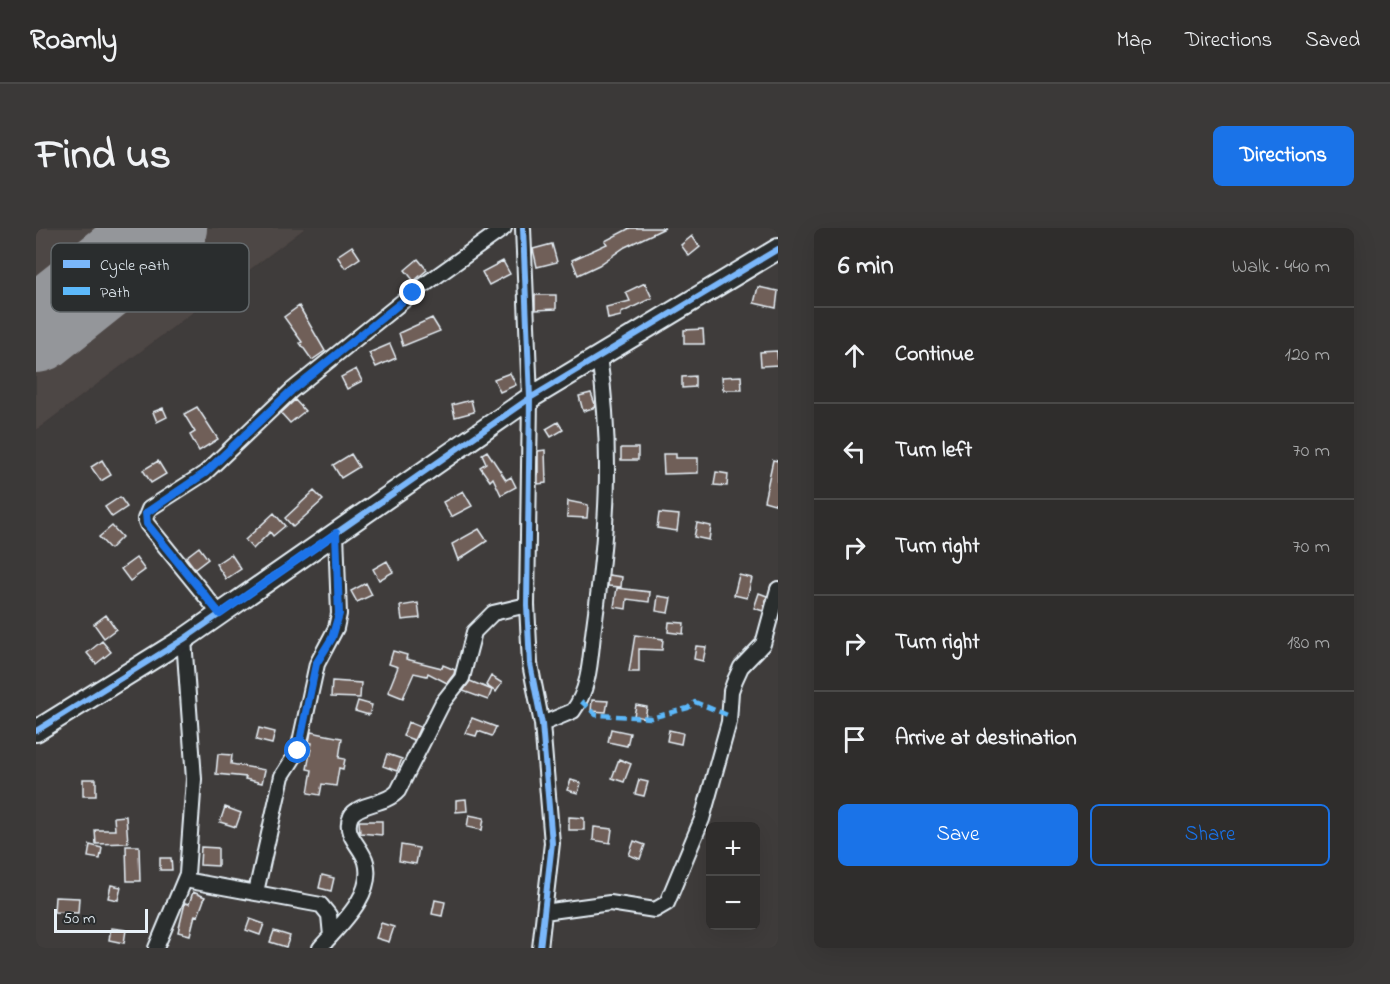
<!DOCTYPE html>
<html lang="en">
<head>
<meta charset="utf-8">
<style>
	body { margin:0; font-family:"Indie Flower",sans-serif; background:#3b3938; color:#f1f3f6 }
	.controls { position:absolute; right:18px; bottom:18px; display:grid; overflow:hidden; border-radius:9px; box-shadow:0 6px 24px #0002 }
	.controls button { width:54px; height:54px; display:grid; place-items:center; padding:0; border:0; border-bottom:2px solid #4a4948; background:#2f2d2c; color:#f1f3f6; font:30px sans-serif }
	.scale { position:absolute; left:18px; bottom:15px; width:94px; box-sizing:border-box; padding-left:6px; border:3px solid #e8f1f8; border-top:0; font-size:16px; line-height:21px; white-space:nowrap; color:#e8f1f8; -webkit-text-stroke:4px #2a2d2e; paint-order:stroke }
	.stop { position:absolute; width:18px; height:18px; margin:-14px; border:4px solid #1a73e8; border-radius:50%; background:#fff }
	.stop.end { background:#1a73e8; border-color:#fff; box-shadow:0 2px 6px #0008 }
	.list { margin:0; padding:0; list-style:none }
	h2 { display:flex; justify-content:space-between; align-items:center; height:78px; margin:0; padding:0 24px; font-size:26px }
	h2 small { font-size:20px; font-weight:400; color:#a7a8a9 }
	.list li { display:grid; grid-template-columns:39px 1fr auto; gap:18px; align-items:center; box-sizing:border-box; height:96px; padding:0 24px; border-top:2px solid #4a4948 }
	.list b { display:block; font-size:22px; white-space:nowrap }
	.list em { font-size:20px; font-style:normal; color:#a7a8a9 }
	.actions { display:flex; gap:12px; padding:18px 24px }
	.actions a { flex:1; padding:14px 0; border:2px solid #1a73e8; border-radius:9px; text-align:center; font-size:21px; color:#1a73e8 }
	.actions .main { background:#1a73e8; color:#fff }
	.icon { flex:none; width:33px; height:33px; fill:none; stroke:currentColor; stroke-width:2; stroke-linecap:round; stroke-linejoin:round }
	.map { position:relative; flex:none; width:742px; height:720px; overflow:hidden; border-radius:9px }
	header { display:flex; align-items:center; gap:36px; box-sizing:border-box; height:84px; padding:0 30px; background:#2f2d2c; border-bottom:2px solid #4a4948 }
	header strong { font-size:28px }
	nav { display:flex; gap:33px; margin-inline-start:auto; font-size:21px }
	.intro { display:flex; align-items:center; justify-content:space-between; box-sizing:border-box; height:144px; padding:0 36px }
	h1 { margin:0; font-size:42px }
	.button { padding:15px 27px; border-radius:9px; background:#1a73e8; color:#fff; font-size:21px; font-weight:700 }
	main { display:flex; gap:36px; padding:0 36px }
	aside { flex:1; background:#2f2d2c; border-radius:9px; box-shadow:0 6px 24px #0002 }
	.map>svg:first-child { display:block }
</style>
</head>
<body>
<header>
<strong>Roamly</strong>
<nav><a>Map</a><a>Directions</a><a>Saved</a></nav>
</header>
<div class="intro"><h1>Find us</h1><a class="button">Directions</a></div>
<main>
<div class="map">
<svg width="742" height="720" viewBox="0 0 742 720">
	<rect width="100%" height="100%" fill="#3f3c3b"/>
	<filter id="ink" filterUnits="userSpaceOnUse"><feTurbulence type="fractalNoise" baseFrequency=".0167" numOctaves="2"/><feDisplacementMap in="SourceGraphic" scale="12" xChannelSelector="R" yChannelSelector="G"/><feConvolveMatrix kernelMatrix="1 2 1 2 8 2 1 2 1" color-interpolation-filters="sRGB"/></filter>
	<g filter="url(#ink)">
		<path fill="#4e4644" d="M 3,0 L 269,0 L 0,202 L 0,3 Z"/>
		<g fill="none" stroke-linecap="round" stroke-linejoin="round">
			<path stroke="#94969a" stroke-width="86" d="M 0,102 L 128,0"/>
		</g>
		<path fill="#705e59" stroke="#e8f1f8" stroke-width="1.5" d="M 594,0 L 629,0 L 589,19 L 563,37 L 542,47 L 536,32 L 571,16 L 569,13 Z
			M 656,8 L 664,19 L 653,28 L 645,17 Z
			M 516,16 L 521,34 L 501,39 L 497,21 Z
			M 316,18 L 324,30 L 309,40 L 301,28 Z
			M 382,31 L 391,42 L 378,53 L 369,42 Z
			M 467,33 L 474,46 L 453,57 L 446,44 Z
			M 609,55 L 616,70 L 585,85 L 585,88 L 572,91 L 570,79 L 594,73 L 590,64 Z
			M 722,59 L 742,63 L 740,80 L 718,75 Z
			M 499,67 L 520,67 L 520,81 L 499,82 Z
			M 263,78 L 289,123 L 276,132 L 264,115 L 266,114 L 248,89 Z
			M 396,90 L 404,103 L 367,118 L 363,105 Z
			M 667,101 L 668,116 L 648,116 L 648,102 Z
			M 354,116 L 360,130 L 340,139 L 333,125 Z
			M 741,123 L 742,137 L 725,138 L 724,124 Z
			M 320,141 L 326,153 L 311,161 L 305,149 Z
			M 474,145 L 480,157 L 464,164 L 458,151 Z
			M 659,148 L 659,159 L 646,160 L 646,149 Z
			M 705,148 L 706,162 L 687,162 L 686,149 Z
			M 555,165 L 560,179 L 547,183 L 543,168 Z
			M 259,172 L 269,183 L 254,195 L 245,185 Z
			M 435,172 L 438,184 L 419,189 L 416,177 Z
			M 161,179 L 182,211 L 163,223 L 154,207 L 159,204 L 148,186 Z
			M 127,180 L 131,189 L 121,194 L 117,184 Z
			M 522,194 L 527,202 L 515,209 L 510,201 Z
			M 585,220 L 602,220 L 602,232 L 585,232 Z
			M 509,222 L 510,255 L 502,256 L 502,223 Z
			M 451,223 L 470,252 L 475,249 L 480,259 L 465,267 L 457,250 L 454,253 L 444,239 L 450,235 L 446,226 Z
			M 315,226 L 323,239 L 305,250 L 297,237 Z
			M 627,226 L 640,226 L 640,230 L 662,230 L 662,245 L 628,246 Z
			M 66,232 L 75,247 L 65,253 L 55,239 Z
			M 737,232 L 742,233 L 742,277 L 728,273 Z
			M 122,233 L 130,246 L 115,255 L 107,242 Z
			M 680,244 L 692,246 L 691,258 L 678,257 Z
			M 278,263 L 287,272 L 257,299 L 249,290 Z
			M 427,263 L 436,278 L 415,289 L 407,274 Z
			M 84,269 L 91,279 L 76,289 L 69,279 Z
			M 532,273 L 552,277 L 551,290 L 531,289 Z
			M 238,285 L 249,298 L 237,308 L 234,304 L 217,321 L 209,312 Z
			M 623,285 L 643,287 L 641,303 L 621,300 Z
			M 661,295 L 675,298 L 673,312 L 658,309 Z
			M 76,298 L 86,309 L 74,321 L 63,309 Z
			M 443,301 L 451,313 L 422,332 L 416,316 Z
			M 163,319 L 172,331 L 159,341 L 150,329 Z
			M 195,326 L 205,341 L 190,351 L 180,336 Z
			M 100,330 L 109,342 L 94,353 L 85,341 Z
			M 351,333 L 357,344 L 343,352 L 337,341 Z
			M 573,347 L 586,349 L 585,359 L 572,358 Z
			M 703,347 L 716,350 L 711,370 L 698,367 Z
			M 330,355 L 336,367 L 321,374 L 315,363 Z
			M 581,360 L 614,364 L 613,374 L 591,371 L 590,381 L 578,379 Z
			M 723,365 L 731,368 L 727,383 L 718,380 Z
			M 622,368 L 635,370 L 632,385 L 620,383 Z
			M 382,375 L 384,390 L 366,392 L 364,378 Z
			M 70,387 L 80,401 L 68,410 L 58,396 Z
			M 633,394 L 648,395 L 647,406 L 632,404 Z
			M 599,407 L 627,411 L 626,422 L 603,421 L 603,444 L 593,444 Z
			M 66,413 L 75,424 L 60,436 L 51,425 Z
			M 660,418 L 670,419 L 667,433 L 658,431 Z
			M 357,423 L 371,427 L 370,431 L 406,440 L 407,437 L 419,442 L 418,446 L 411,455 L 392,445 L 391,448 L 378,445 L 367,470 L 352,464 L 362,439 L 353,436 Z
			M 455,448 L 466,455 L 460,464 L 450,457 Z
			M 296,453 L 325,455 L 324,470 L 295,469 Z
			M 434,453 L 456,462 L 452,472 L 427,463 Z
			M 556,472 L 572,473 L 570,484 L 555,483 Z
			M 322,473 L 336,477 L 333,487 L 319,483 Z
			M 600,477 L 611,479 L 609,490 L 598,488 Z
			M 436,490 L 460,499 L 456,508 L 442,503 L 440,508 L 429,505 Z
			M 372,494 L 384,499 L 378,512 L 367,508 Z
			M 223,500 L 239,504 L 236,516 L 220,512 Z
			M 575,501 L 594,505 L 591,518 L 572,514 Z
			M 633,502 L 647,505 L 645,516 L 631,513 Z
			M 275,504 L 306,510 L 303,530 L 309,531 L 307,541 L 303,540 L 300,558 L 286,556 L 284,567 L 272,565 L 276,542 L 271,541 L 276,515 L 273,514 Z
			M 182,526 L 196,527 L 195,536 L 229,542 L 226,555 L 209,551 L 210,549 L 180,546 Z
			M 351,526 L 366,531 L 361,543 L 347,538 Z
			M 583,531 L 595,536 L 588,554 L 576,550 Z
			M 47,551 L 60,551 L 60,568 L 47,568 Z
			M 535,552 L 545,555 L 542,565 L 531,562 Z
			M 603,552 L 612,554 L 608,568 L 599,566 Z
			M 430,571 L 431,583 L 420,584 L 420,572 Z
			M 189,579 L 205,585 L 200,599 L 184,594 Z
			M 433,587 L 448,590 L 446,602 L 431,599 Z
			M 90,588 L 92,615 L 60,616 L 59,602 L 79,602 L 78,589 Z
			M 533,589 L 548,590 L 548,602 L 533,602 Z
			M 323,593 L 346,593 L 346,607 L 324,605 Z
			M 558,599 L 576,601 L 574,615 L 557,612 Z
			M 598,613 L 609,617 L 604,631 L 593,627 Z
			M 54,617 L 66,620 L 64,631 L 52,629 Z
			M 365,617 L 383,620 L 380,636 L 363,633 Z
			M 90,618 L 103,618 L 104,653 L 91,653 Z
			M 165,619 L 182,620 L 182,638 L 164,637 Z
			M 124,630 L 135,630 L 136,642 L 124,642 Z
			M 286,647 L 298,650 L 295,663 L 283,660 Z
			M 75,657 L 85,659 L 82,672 L 72,670 Z
			M 157,664 L 169,669 L 162,688 L 159,687 L 154,707 L 142,704 L 149,675 L 153,676 Z
			M 19,669 L 43,670 L 42,685 L 18,684 Z
			M 399,672 L 409,674 L 406,688 L 396,686 Z
			M 214,691 L 228,696 L 224,707 L 210,702 Z
			M 345,695 L 358,699 L 353,714 L 340,710 Z
			M 75,700 L 90,702 L 88,715 L 73,712 Z
			M 238,703 L 254,708 L 250,719 L 234,714 Z"/>
		<g fill="none" stroke-linecap="round" stroke-linejoin="round">
			<defs>
				<path id="street" d="M 487,0 L 494,170 L 491,377 L 494,436 L 506,496 L 516,615 L 504,720
					M 184,386 L 111,296 L 109,291 L 113,281 L 169,245 L 255,163 L 377,65 L 468,0
					M 506,496 L 537,483 C 555,459 554,427 558,399 C 571,303 577,225 563,128
					M 149,652 L 285,677 L 293,687 L 295,708
					M 220,664 L 246,548 L 262,523 L 281,436 L 300,400 L 303,386 L 300,305
					M 508,684 L 574,675 L 619,682 L 631,675 L 666,591 L 693,494 L 695,463 L 699,452 L 705,439 L 727,416 L 742,361
					M 120,720 L 151,646 L 158,551 L 148,411
					M 284,720 C 303,698 339,667 330,634 C 326,618 306,607 315,588 C 322,575 350,577 362,563 L 407,474 L 426,450 L 438,404 L 457,385 L 491,377"/>
				<path id="secondary" d="M 0,503 L 148,411 L 494,170 L 742,21"/>
			</defs>
			<use href="#street" stroke="#e8f1f8" stroke-width="18"/>
			<use href="#secondary" stroke="#e8f1f8" stroke-width="24"/>
			<use href="#street" stroke="#2a2d2e" stroke-width="14"/>
			<use href="#secondary" stroke="#2a2d2e" stroke-width="20"/>
			<path stroke="#5cb8fa" stroke-width="4.5" stroke-dasharray="9 4.5" stroke-linecap="butt" d="M 545,473 L 560,487 L 615,490 L 652,480 L 659,474 L 694,488"/>
			<defs>
				<path id="cycleway" d="M 487,0 L 494,170 L 491,377 L 494,436 L 506,496 L 516,615 L 504,720
					M 0,503 L 148,411 L 494,170 L 742,21"/>
			</defs>
			<use href="#cycleway" stroke="#2a2d2e" stroke-width="10"/>
			<use href="#cycleway" stroke="#7ab7fb" stroke-width="6"/>
		</g>
	</g>
	<g fill="none" stroke-linecap="round" stroke-linejoin="round" filter="url(#ink)">
		<path stroke="#1a73e8" stroke-width="8" d="M 262,523 L 280,436 L 296,410 L 303,386 L 300,305 L 184,386 L 111,296 L 110,285 L 169,245 L 255,163 L 377,65"/>
	</g>
	<rect x="15" y="15" width="198" height="69" rx="9" fill="#2a2d2e" stroke="#63686b" stroke-width="1.5"/>
	<rect x="27" y="32" width="27" height="8" fill="#7ab7fb"/>
	<rect x="27" y="59" width="27" height="8" fill="#5cb8fa"/>
	<g font-size="16" fill="#e8f1f8">
		<text x="64" y="42">Cycle path</text>
		<text x="64" y="69">Path</text>
	</g>
</svg>
<div class="controls">
<button>+</button>
<button>−</button>
</div>
<div class="scale">50 m</div>
<div class="stop" style="left:262px;top:523px"></div>
<div class="stop end" style="left:377px;top:65px"></div>
</div>
<aside>
<h2>6 min<small>Walk · 440 m</small></h2>
<ul class="list">
<li><svg class="icon" aria-label="ahead" viewBox="0 0 24 24"><path d="M12 20V5M6 11l6-6 6 6"/></svg><div><b>Continue</b></div><em>120 m</em></li>
<li><svg class="icon" aria-label="left" viewBox="0 0 24 24"><path d="M17 20v-9H6M10 6l-5 5 5 5"/></svg><div><b>Turn left</b></div><em>70 m</em></li>
<li><svg class="icon" aria-label="right" viewBox="0 0 24 24"><path d="M7 20v-9h11M14 6l5 5-5 5"/></svg><div><b>Turn right</b></div><em>70 m</em></li>
<li><svg class="icon" aria-label="right" viewBox="0 0 24 24"><path d="M7 20v-9h11M14 6l5 5-5 5"/></svg><div><b>Turn right</b></div><em>180 m</em></li>
<li><svg class="icon" aria-label="arrive" viewBox="0 0 24 24"><path d="M6 21V4h12l-3 4 3 4H6"/></svg><div><b>Arrive at destination</b></div></li>
</ul>
<div class="actions"><a class="main">Save</a><a>Share</a></div>
</aside>
</main>
</body>
</html>
